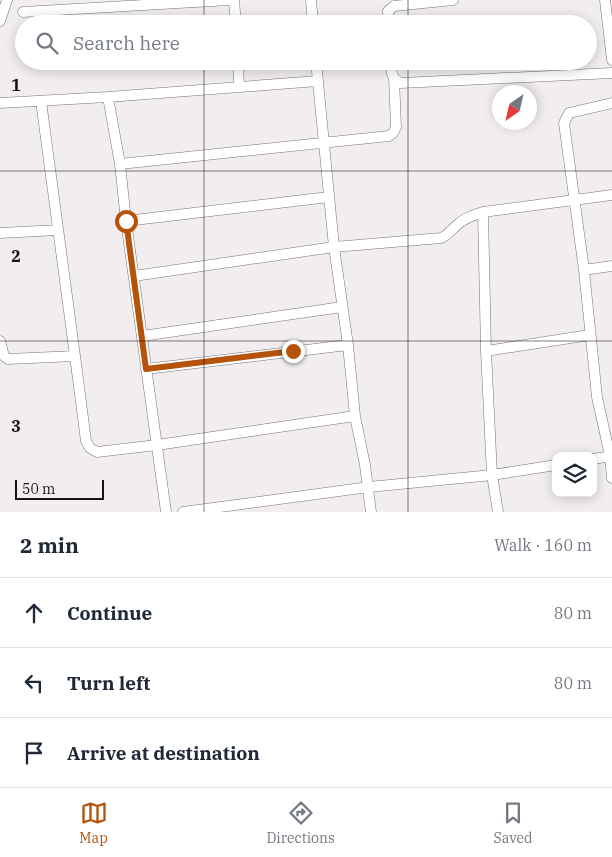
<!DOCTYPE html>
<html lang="en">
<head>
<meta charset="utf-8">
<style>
	body { margin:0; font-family:"IBM Plex Serif",serif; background:#f6f6f7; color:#1f2937 }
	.controls { position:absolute; right:15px; bottom:15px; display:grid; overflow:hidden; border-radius:10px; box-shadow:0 2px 12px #0003 }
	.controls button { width:45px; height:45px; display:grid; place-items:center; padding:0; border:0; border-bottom:1px solid #e0e1e3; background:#fff; color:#1f2937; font:25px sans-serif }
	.compass { position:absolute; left:492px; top:85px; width:45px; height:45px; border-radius:50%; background:#fff; box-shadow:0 2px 12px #0003; rotate:214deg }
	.scale { position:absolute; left:15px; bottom:12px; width:89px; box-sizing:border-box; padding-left:5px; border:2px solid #151415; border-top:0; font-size:14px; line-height:18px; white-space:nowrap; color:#151415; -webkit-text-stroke:4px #f2eeef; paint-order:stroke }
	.stop { position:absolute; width:15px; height:15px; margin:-11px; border:4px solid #b45309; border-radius:50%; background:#fff }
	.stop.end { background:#b45309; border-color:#fff; box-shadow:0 1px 5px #0008 }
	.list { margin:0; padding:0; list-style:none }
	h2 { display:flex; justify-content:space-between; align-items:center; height:65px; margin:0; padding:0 20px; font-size:21px }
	h2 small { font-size:16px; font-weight:400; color:#747a83 }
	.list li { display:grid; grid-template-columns:32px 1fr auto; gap:15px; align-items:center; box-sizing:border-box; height:70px; padding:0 20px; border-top:1px solid #e0e1e3 }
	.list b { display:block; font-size:19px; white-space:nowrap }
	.list em { font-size:16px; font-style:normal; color:#747a83 }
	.icon { flex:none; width:28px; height:28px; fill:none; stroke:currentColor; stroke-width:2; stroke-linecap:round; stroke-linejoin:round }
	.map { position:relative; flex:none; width:612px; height:512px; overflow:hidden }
	.search { position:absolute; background:#fff; box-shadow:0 2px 12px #0003; left:15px; right:15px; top:15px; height:55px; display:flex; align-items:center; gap:12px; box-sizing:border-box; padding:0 18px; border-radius:28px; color:#747a83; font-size:19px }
	.sheet { height:275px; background:#fff }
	nav { display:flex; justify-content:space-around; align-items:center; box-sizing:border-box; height:70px; border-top:1px solid #e0e1e3; background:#fff; font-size:14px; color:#747a83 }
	nav a { display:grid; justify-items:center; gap:2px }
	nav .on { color:#b45309 }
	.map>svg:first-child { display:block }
</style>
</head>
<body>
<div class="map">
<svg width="612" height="512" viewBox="0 0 612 512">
	<rect width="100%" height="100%" fill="#f2eeef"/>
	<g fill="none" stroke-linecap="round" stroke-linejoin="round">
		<defs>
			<path id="street" d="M 234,0 L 236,24
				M 311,0 L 313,24
				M 605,0 L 612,60
				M 23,12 L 230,0
				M 0,21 L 7,0
				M 389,24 L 388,11 L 394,6 L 453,0
				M 238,61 L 239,86
				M 316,61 L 334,247 L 348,345 L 355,416 L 365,465 L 371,512
				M 391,61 C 391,72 391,78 401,83 L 612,73
				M 108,97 L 120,164 L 126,221 L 166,512
				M 41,101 L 75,356
				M 0,103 L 108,97 L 318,81
				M 612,103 L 569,113 L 564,123 L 584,270 L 597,397 L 610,456 L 612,478
				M 120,164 L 389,136 L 393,133 L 396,127 L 394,78
				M 483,212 L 486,351 L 492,475 L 498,512
				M 126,221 L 329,197
				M 0,233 L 58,230
				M 584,270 L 612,266
				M 134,276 L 334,247 L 441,238 C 448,235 451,230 457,225 C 464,218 474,215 483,212 L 612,195
				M 142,336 L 342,307
				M 0,341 L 4,356 L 8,359 L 75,356 L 86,441 L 90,448 L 97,452 L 157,445 L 355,416
				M 486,351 L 590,335
				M 146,369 L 348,345
				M 593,459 L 612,456
				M 183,512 L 369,487 L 492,475 L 556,465"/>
		</defs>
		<use href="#street" stroke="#767374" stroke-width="11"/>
		<use href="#street" stroke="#fff" stroke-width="10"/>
	</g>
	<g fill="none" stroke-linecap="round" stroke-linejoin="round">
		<path stroke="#b45309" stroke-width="6" d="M 126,221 L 146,369 L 293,351"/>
	</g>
	<path fill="none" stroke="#151415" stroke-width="1" stroke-opacity="0.55" d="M 204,0 L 204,24M 408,0 L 408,24M 204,61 L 204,512M 408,61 L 408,512M 0,171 L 612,171M 0,341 L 612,341"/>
	<g font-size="16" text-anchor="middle" font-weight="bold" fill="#151415" stroke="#f2eeef" stroke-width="4.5" stroke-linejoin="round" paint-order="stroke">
		<text x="16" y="91">1</text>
		<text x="16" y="262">2</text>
		<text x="16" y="432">3</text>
	</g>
</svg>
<div class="controls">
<button><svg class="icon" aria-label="layers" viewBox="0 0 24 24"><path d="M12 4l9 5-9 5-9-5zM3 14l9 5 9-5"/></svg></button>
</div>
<svg class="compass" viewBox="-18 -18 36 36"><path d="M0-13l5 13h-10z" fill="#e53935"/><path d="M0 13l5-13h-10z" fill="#747a83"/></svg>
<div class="scale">50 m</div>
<div class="stop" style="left:126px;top:221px"></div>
<div class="stop end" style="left:293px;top:351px"></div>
<div class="search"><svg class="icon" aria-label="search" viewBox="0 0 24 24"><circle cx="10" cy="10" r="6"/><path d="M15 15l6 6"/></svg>Search here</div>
</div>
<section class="sheet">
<h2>2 min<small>Walk · 160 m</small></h2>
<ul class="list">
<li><svg class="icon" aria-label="ahead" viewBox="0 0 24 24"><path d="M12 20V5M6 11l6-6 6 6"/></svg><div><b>Continue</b></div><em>80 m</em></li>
<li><svg class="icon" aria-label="left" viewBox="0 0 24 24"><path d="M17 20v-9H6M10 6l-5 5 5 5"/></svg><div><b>Turn left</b></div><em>80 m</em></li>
<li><svg class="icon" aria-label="arrive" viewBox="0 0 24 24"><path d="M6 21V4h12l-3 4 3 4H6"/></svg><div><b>Arrive at destination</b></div></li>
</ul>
</section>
<nav>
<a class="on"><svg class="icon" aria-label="map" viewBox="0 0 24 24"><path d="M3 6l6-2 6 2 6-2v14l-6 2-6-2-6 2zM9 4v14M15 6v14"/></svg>Map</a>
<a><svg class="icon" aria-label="directions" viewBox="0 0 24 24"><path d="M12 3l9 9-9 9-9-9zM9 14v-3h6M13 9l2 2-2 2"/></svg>Directions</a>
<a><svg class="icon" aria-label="saved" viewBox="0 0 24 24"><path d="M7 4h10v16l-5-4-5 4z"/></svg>Saved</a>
</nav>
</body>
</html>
